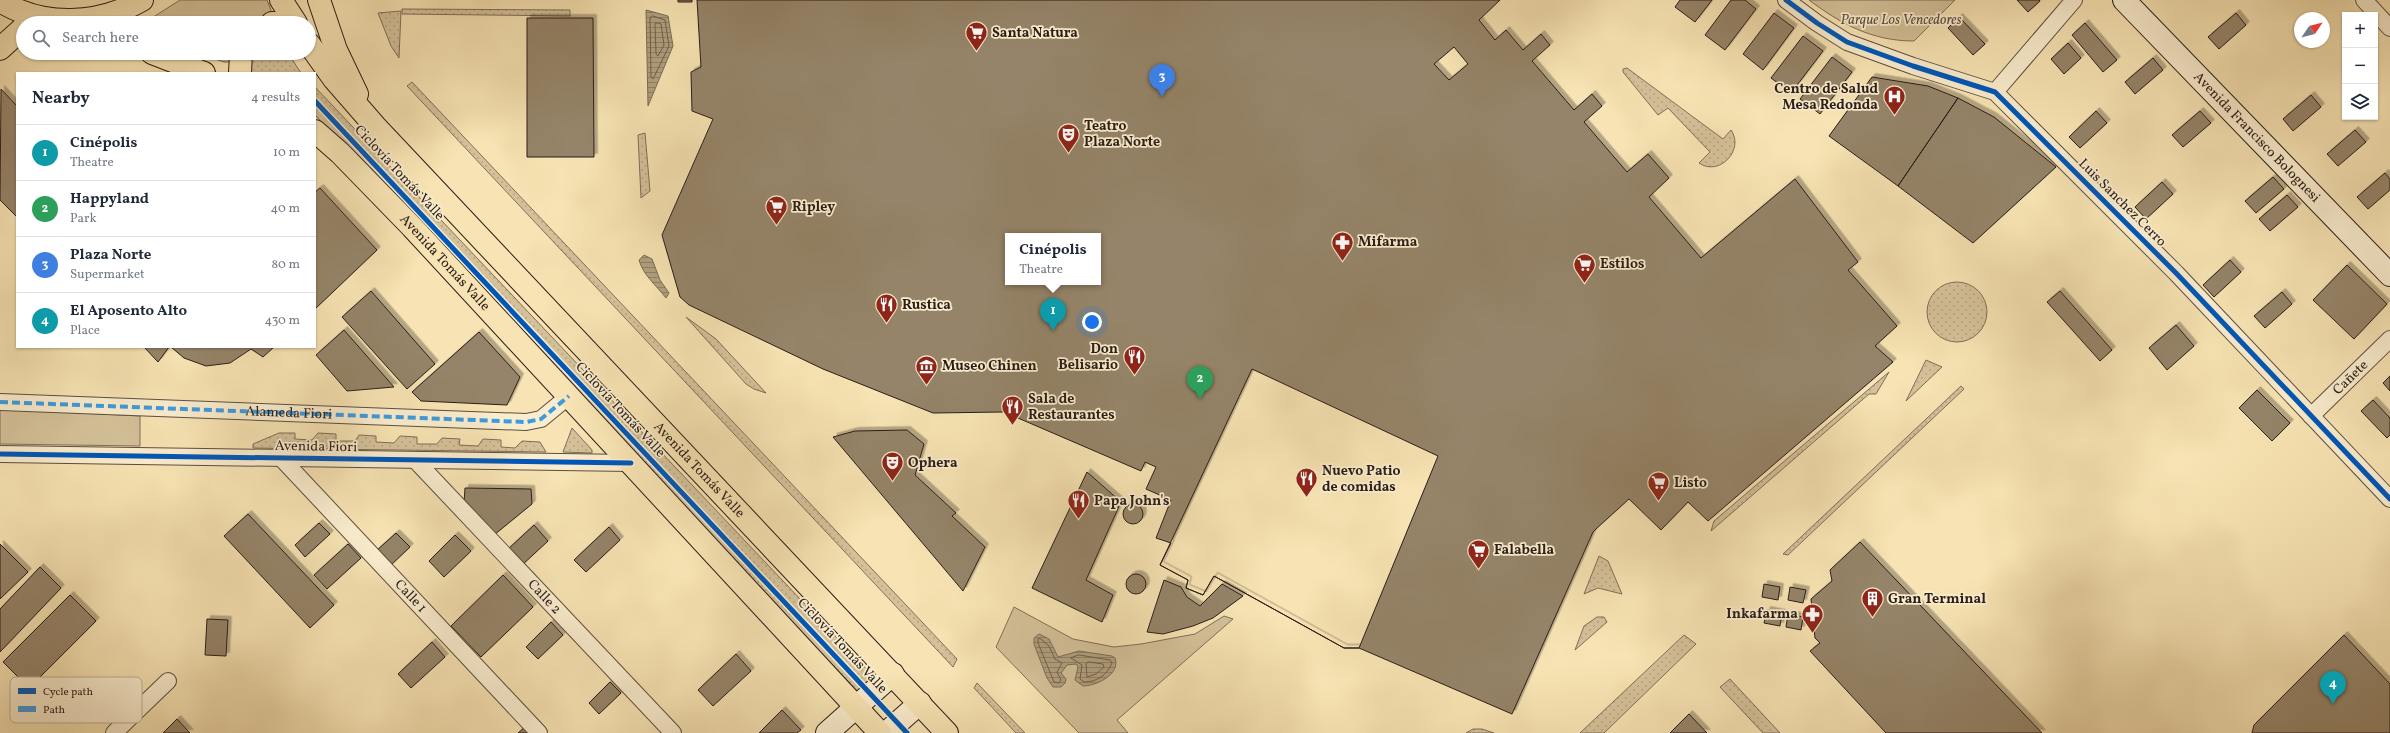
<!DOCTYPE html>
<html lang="en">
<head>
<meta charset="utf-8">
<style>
	body { margin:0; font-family:Vollkorn,serif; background:#f6f6f7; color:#1f2937 }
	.controls { position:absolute; right:12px; top:12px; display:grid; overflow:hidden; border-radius:0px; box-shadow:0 1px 3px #0004 }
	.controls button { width:36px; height:36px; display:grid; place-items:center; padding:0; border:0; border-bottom:1px solid #e0e1e3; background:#fff; color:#1f2937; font:20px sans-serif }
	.compass { position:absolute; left:2294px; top:12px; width:36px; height:36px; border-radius:50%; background:#fff; box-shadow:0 1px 3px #0004; rotate:55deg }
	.you { position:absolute; left:1092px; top:322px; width:14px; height:14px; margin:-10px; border:3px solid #fff; border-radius:50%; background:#1a73e8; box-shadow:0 0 0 6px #1a73e833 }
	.badge { display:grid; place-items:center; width:26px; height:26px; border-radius:50%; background:#b45309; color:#fff; font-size:13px; font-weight:700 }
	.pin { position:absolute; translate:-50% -33px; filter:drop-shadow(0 1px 2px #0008) }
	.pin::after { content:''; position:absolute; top:21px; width:14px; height:12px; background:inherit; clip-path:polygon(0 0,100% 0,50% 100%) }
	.popup { position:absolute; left:1005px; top:233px; width:96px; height:52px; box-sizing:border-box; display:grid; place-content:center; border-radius:0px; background:#fff; filter:drop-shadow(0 1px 3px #0005); font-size:13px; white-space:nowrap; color:#747a83 }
	.popup b { font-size:15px; color:#1f2937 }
	.popup::after { content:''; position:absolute; left:50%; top:100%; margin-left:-8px; border:8px solid transparent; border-top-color:#fff }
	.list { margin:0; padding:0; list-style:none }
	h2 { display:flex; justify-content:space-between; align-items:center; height:52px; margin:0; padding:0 16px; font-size:17px }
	h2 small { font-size:13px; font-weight:400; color:#747a83 }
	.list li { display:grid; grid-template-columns:26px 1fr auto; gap:12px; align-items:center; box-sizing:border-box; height:56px; padding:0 16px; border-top:1px solid #e0e1e3 }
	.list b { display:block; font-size:15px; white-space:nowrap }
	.list p { margin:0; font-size:13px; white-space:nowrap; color:#747a83 }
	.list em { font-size:13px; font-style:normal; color:#747a83 }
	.icon { flex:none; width:22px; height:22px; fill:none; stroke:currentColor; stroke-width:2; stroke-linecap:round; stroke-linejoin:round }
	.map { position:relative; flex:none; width:2390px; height:733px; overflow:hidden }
	.search { position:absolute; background:#fff; box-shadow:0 1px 3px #0004; left:16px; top:16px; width:300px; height:44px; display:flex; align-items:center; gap:10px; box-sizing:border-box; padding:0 14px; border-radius:22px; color:#747a83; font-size:15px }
	.panel { position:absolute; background:#fff; box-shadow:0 1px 3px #0004; left:16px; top:72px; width:300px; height:276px; border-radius:0px }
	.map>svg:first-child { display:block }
</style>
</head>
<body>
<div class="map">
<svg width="2390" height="733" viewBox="0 0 2390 733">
	<defs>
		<pattern id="grass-dots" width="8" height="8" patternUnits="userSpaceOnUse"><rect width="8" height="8" fill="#d4c199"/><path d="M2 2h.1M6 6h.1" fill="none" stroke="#b6a583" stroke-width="1.8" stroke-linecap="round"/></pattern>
		<pattern id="water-rules" width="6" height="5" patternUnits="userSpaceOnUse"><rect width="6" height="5" fill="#b1a07e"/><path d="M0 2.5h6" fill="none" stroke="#908266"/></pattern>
		<filter id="shadow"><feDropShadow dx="3.5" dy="-3.5" stdDeviation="0" flood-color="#0004"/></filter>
	</defs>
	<rect width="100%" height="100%" fill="#f7e3b3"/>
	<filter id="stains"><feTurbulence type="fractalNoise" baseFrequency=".005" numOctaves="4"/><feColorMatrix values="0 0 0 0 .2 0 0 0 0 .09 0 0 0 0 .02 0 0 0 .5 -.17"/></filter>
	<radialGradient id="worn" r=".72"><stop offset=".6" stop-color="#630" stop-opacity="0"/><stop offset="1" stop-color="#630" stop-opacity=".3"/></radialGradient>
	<path fill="url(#grass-dots)" stroke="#7f6f58" d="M 402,9 L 570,10 L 570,16 L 402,14 Z
		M 401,11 L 399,58 L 391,46 L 378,13 Z
		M 251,53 L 288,53 L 301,73 L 252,73 L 248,61 Z
		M 1627,68 L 1723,139 L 1731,130 C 1745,150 1719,177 1699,163 L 1710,152 L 1668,108 L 1658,115 L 1623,72 L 1623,69 Z
		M 412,82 L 957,659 L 953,667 L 407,86 Z
		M 315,87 L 874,677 L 858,692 L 315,115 Z
		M 645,133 L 650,191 L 641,198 L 638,135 Z
		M1927 312a30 30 0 1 1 60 0a30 30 0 1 1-60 0Z
		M 686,317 L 716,339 L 766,393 L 754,389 L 746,384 Z
		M 1926,360 L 1942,367 L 1906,401 Z
		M 1889,372 L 1876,394 L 1869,394 L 1711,531 L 1714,521 Z
		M 1961,386 L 1964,389 L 1788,555 L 1783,554 Z
		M 572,428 L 592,450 L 592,453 L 563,452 Z
		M 279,433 L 295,433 L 295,439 L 312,440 L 318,433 L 336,434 L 336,441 L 355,441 L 359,435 L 376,436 L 376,442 L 394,443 L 400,436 L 417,437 L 417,444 L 437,444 L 442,438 L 460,439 L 459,445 L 478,446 L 483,439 L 501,440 L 501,447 L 515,448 L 522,441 L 540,442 L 546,452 L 253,448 L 253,444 Z
		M 1599,556 L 1608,561 L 1622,594 L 1598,588 L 1584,594 Z
		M 1597,617 L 1604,617 L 1607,622 L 1575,650 L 1584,626 Z
		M 1684,635 L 1696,644 L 1604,733 L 1580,733 Z
		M 1730,679 L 1780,733 L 1763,733 L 1720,687 Z
		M 977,683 L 1025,733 L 1016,733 L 974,688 Z
		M 1473,729 L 1482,729 L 1494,733 L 1466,733 Z"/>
	<path fill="#d4c199" stroke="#7f6f58" d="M 180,0 L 267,0 L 271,10 L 269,16 L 257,23 L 144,23 Z
		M 1809,0 L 1955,0 L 1914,41 C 1872,41 1841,24 1809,0 Z
		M 197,53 L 234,53 L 230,62 L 224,62 Z
		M 0,409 L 140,416 L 140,446 L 0,444 Z
		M 1014,607 L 1073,639 L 1114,647 L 1141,644 L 1195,634 L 1224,616 L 1233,619 L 1117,720 L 1128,733 L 1079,733 L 996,647 Z"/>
	<path fill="url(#water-rules)" stroke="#7b6c55" d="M 646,10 L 668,16 L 673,46 L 648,106 Z
		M 644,255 L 652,259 L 660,280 L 669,293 L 666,298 C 656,285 643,275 639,260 Z
		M 1039,634 L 1049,639 L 1058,657 L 1079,651 L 1112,656 L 1115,658 C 1121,675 1095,686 1083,686 L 1075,680 L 1078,667 L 1076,664 L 1067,665 L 1061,673 L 1066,679 L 1065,683 L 1061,687 L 1053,687 L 1047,678 L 1034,644 L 1034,638 Z"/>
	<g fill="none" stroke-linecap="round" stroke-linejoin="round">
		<path stroke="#6e5e4b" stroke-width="1" d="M 653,16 L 665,20 L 669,46 L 653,79 L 651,77 L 650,18 Z
			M 658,23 L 661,24 L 664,45 L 658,56 L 656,54 L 655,24 Z
			M 1041,639 L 1049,646 L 1055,659 L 1062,663 L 1057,672 L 1061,680 L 1059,683 L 1054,682 L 1038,643 L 1038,639 Z
			M 1079,655 L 1110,660 L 1112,663 C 1107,675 1097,682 1084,682 L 1080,679 L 1082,665 L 1071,658 Z
			M 1089,662 L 1103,664 L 1104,667 L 1096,674 L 1087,677 L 1086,664 Z"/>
	</g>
	<path fill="#958469" stroke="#2a1d18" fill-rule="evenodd" filter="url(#shadow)" d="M 678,0 L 692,0 L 692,2 L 678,2 Z
		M 697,0 L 1500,0 L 1479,20 L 1495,40 L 1506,30 L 1523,50 L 1541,34 L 1550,45 L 1532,61 L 1574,110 L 1592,94 L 1602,106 L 1584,122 L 1627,172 L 1648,154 L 1669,178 L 1649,197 L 1701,258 L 1795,179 L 1858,262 L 1848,270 L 1897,326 L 1875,346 L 1893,362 L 1708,521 L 1688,502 L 1661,530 L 1629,499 L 1597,528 L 1593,532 L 1512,714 L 1359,648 L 1344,648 L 1214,576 L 1203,595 L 1186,588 L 1188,580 L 1160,565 L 1171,543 L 1156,538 L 1171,500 L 1146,489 L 1156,467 L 1145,462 L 1141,471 L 1004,412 L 933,413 L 823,369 L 689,305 L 680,297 L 662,235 L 713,119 L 692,111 L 691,72 L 701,67 ZM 1454,47 L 1468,64 L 1449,80 L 1434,64 ZM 1008,236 L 1098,236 L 1098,282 L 1008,282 Z
		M 1680,0 L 1712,0 L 1695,22 L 1675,7 Z
		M 1731,0 L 1745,0 L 1756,9 L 1725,50 L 1705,35 Z
		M 2017,0 L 2039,0 L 2040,1 L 2028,12 Z
		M 1774,13 L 1794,28 L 1763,70 L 1743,54 Z
		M 2236,13 L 2246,25 L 2219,49 L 2208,37 Z
		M 1959,17 L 1985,44 L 1973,55 L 1948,28 Z
		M 527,18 L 593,18 L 594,157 L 527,157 Z
		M 2085,23 L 2117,60 L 2103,72 L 2072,35 Z
		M 1803,36 L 1823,51 L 1791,93 L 1771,78 Z
		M 2068,43 L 2081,58 L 2064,74 L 2051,59 Z
		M 1832,57 L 1852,72 L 1820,114 L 1800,99 Z
		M 2153,58 L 2163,70 L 2135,94 L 2125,82 Z
		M 1872,77 L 1928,86 L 1958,98 L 1898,186 L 1829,136 Z
		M 1,89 L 17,106 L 17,217 L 0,200 Z
		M 2311,95 L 2321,107 L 2293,131 L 2283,119 Z
		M 1958,98 L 1994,117 L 2056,167 L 1973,243 L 1898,186 Z
		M 2096,111 L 2107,123 L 2080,148 L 2069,137 Z
		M 2200,111 L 2211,123 L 2183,147 L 2172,135 Z
		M 2355,130 L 2366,142 L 2338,166 L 2327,154 Z
		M 2385,173 L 2390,179 L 2390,190 L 2368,209 L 2357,197 Z
		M 2273,177 L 2284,189 L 2256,213 L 2245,201 Z
		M 2162,182 L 2173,194 L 2146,219 L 2135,207 Z
		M 320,188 L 377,250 L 315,309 L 315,192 Z
		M 2287,195 L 2298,207 L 2270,231 L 2259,219 Z
		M 2230,260 L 2241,272 L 2214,297 L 2203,285 Z
		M 2347,265 L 2387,304 L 2354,339 L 2313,300 Z
		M 371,291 L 435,364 L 407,389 L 342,317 Z
		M 2060,291 L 2112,350 L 2100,361 L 2047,302 Z
		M 2282,292 L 2292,304 L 2265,328 L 2254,316 Z
		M 2176,325 L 2194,346 L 2167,370 L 2149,348 Z
		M 344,330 L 394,387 L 347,391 L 316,355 Z
		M 479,332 L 520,377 L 507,405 L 421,401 L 412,392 Z
		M 144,347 L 169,347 L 158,362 Z
		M 171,347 L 274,347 L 263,357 L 251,349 L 230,363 L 206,366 L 184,358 Z
		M 1252,369 L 1438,456 L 1359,648 L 1344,648 L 1214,576 L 1203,595 L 1186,588 L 1188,580 L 1160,565 Z
		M 2390,376 L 2390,391 L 2383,383 Z
		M 2257,390 L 2290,423 L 2272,441 L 2239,408 Z
		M 2373,400 L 2390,418 L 2390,435 L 2387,438 L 2361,411 Z
		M 907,430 L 924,444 L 915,475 L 956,513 L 952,516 L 985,547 L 963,591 L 833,437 L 855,431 Z
		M 1087,472 L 1121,502 L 1086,580 L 1113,595 L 1102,622 L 1032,588 Z
		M 465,488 L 531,489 L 532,504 L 494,535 L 464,503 Z
		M1123 514a10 10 0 1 1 20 0a10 10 0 1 1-20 0Z
		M 248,514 L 334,605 L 310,628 L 224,536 Z
		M 319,523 L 330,534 L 305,557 L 295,545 Z
		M 534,525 L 548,541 L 521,566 L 507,550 Z
		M 609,527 L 620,540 L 586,572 L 574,560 Z
		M 396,533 L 410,547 L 390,566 L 376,551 Z
		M 455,535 L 471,551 L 444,577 L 429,561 Z
		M 1860,542 L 1878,561 L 2042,733 L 1886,733 L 1810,651 L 1820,643 L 1815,638 L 1811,599 L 1832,581 L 1830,570 Z
		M 0,544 L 28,572 L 0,599 Z
		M 348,544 L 361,558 L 327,589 L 314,575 Z
		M 40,567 L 61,588 L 0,652 L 0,609 Z
		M1126 584a10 10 0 1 1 20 0a10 10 0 1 1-20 0Z
		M 503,575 L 533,607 L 481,657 L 451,626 Z
		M 1164,580 L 1181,587 L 1187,597 L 1200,606 L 1222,584 L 1243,596 L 1213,618 L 1193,626 L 1163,634 L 1147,632 Z
		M 1764,584 L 1780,587 L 1778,600 L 1762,597 Z
		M 1790,587 L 1806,590 L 1803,603 L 1788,600 Z
		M 70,595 L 96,621 L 29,688 L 3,662 Z
		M 1767,610 L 1782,613 L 1780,626 L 1764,623 Z
		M 1788,614 L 1803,617 L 1801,630 L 1786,627 Z
		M 207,619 L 228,620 L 226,656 L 205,655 Z
		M 551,622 L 563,635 L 538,659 L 526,647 Z
		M 2344,635 L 2390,684 L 2390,733 L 2252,733 L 2254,725 Z
		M 432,642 L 445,657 L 411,688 L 398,674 Z
		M 736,654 L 751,671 L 713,706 L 698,690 Z
		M 610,682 L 621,693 L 599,714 L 589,703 Z
		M 782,710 L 801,730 L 797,733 L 759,733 Z
		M 1689,714 L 1707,733 L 1670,733 Z
		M 177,719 L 190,733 L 163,733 Z
		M 525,727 L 530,733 L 518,733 Z"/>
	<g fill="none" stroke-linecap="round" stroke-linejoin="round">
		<defs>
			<g id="street">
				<path d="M 1786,0 L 1817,23 L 1847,42 L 1913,66 L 1995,92 L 2176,273 L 2390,499"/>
				<path d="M 2364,0 L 2390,28"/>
				<path d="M 1995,92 L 2074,0"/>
				<path d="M 0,402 L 526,422 L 541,419 L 569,396"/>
				<path id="s1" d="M 2311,416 L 2390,339"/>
				<path d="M 0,454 L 631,463"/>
				<path id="s2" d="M 282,459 L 539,733"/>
				<path id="s3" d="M 416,461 L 673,733"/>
				<path d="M 114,733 L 168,681"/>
			</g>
			<g id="secondary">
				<path id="s4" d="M 2124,0 L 2390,275"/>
				<path d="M 827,733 L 893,674"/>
				<path d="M 886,733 L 920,703"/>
			</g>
			<g id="primary">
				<path d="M 281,0 L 296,23"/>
				<path d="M 319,0 L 336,50 L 357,94"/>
				<path d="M 0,1 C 44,28 99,25 142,0"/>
				<path d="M 272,23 L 291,23"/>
				<path id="s5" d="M 309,44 L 334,79 L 375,126 L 947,733"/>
				<path d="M 152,53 L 204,73"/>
				<path d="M 240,73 L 241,53"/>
				<path id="s6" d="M 315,131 L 340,153 L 412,227 L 880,733"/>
			</g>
			<path id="highway" d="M 0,49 L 23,28"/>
		</defs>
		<use href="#street" stroke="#5d4e3f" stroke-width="18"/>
		<use href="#secondary" stroke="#2a1d18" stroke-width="24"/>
		<use href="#primary" stroke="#2a1d18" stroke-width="24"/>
		<use href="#highway" stroke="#2a1d18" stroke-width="24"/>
		<use href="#street" stroke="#faedce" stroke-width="16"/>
		<use href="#secondary" stroke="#faedce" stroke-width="22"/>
		<use href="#primary" stroke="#f7e3b3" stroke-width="22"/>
		<use href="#highway" stroke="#f7e3b3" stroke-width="22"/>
		<path stroke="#3d9bdf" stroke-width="4" stroke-dasharray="8 4" stroke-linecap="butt" id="s7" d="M 0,402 L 526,422 L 541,419 L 569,396"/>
		<defs>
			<path id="cycleway" d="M 1786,0 L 1817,23 L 1847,42 L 1913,66 L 1995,92 L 2176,273 L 2390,499
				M 315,101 L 907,733
				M 0,454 L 631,463"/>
		</defs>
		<use href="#cycleway" stroke="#faedce" stroke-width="8"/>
		<use href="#cycleway" stroke="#0057b8" stroke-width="5"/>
	</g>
	<defs>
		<symbol id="supermarket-pin" viewBox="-11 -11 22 30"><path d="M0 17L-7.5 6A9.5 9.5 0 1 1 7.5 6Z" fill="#8f2418" stroke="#faedce"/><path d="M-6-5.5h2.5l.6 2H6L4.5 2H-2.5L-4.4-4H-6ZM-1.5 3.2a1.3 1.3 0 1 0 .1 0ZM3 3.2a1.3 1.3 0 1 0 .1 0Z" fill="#fff"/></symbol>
		<symbol id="hospital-pin" viewBox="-11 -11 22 30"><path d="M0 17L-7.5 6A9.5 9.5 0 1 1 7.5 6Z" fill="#8f2418" stroke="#faedce"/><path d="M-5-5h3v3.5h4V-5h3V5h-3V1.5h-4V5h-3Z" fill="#fff"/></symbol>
		<symbol id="theatre-pin" viewBox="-11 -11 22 30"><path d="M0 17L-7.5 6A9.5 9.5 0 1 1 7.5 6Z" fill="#8f2418" stroke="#faedce"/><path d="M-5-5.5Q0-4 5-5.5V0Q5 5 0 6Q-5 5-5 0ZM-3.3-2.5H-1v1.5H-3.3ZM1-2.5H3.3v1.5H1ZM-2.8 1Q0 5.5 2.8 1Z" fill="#fff"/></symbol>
		<symbol id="pharmacy-pin" viewBox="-11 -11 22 30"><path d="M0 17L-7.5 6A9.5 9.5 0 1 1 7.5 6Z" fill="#8f2418" stroke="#faedce"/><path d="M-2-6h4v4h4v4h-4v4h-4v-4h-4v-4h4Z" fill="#fff"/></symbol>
		<symbol id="restaurant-pin" viewBox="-11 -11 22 30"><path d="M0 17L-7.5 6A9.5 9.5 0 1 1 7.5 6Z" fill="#8f2418" stroke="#faedce"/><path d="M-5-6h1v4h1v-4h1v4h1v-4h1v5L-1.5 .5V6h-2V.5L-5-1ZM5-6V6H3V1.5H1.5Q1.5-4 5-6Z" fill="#fff"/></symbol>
		<symbol id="museum-pin" viewBox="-11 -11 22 30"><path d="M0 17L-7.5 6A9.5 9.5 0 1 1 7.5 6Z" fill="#8f2418" stroke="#faedce"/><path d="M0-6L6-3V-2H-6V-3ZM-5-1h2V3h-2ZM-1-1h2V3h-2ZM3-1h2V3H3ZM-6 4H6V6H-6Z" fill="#fff"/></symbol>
		<symbol id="building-pin" viewBox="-11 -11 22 30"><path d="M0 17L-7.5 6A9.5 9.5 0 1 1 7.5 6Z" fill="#8f2418" stroke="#faedce"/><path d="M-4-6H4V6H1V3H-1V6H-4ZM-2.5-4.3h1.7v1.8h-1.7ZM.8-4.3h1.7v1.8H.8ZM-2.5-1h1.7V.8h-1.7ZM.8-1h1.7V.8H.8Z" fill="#fff"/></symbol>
	</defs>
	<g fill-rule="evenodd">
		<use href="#supermarket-pin" x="964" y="20" width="25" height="34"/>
		<use href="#hospital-pin" x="1882" y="84" width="25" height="34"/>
		<use href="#theatre-pin" x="1056" y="122" width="25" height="34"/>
		<use href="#supermarket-pin" x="764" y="194" width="25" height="34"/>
		<use href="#pharmacy-pin" x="1330" y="230" width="25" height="34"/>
		<use href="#supermarket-pin" x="1572" y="252" width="25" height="34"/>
		<use href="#restaurant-pin" x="874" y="292" width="25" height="34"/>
		<use href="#restaurant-pin" x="1122" y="344" width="25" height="34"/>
		<use href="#museum-pin" x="914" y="354" width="25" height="34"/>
		<use href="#restaurant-pin" x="1000" y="394" width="25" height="34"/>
		<use href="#theatre-pin" x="880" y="450" width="25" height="34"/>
		<use href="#restaurant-pin" x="1294" y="466" width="25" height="34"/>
		<use href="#supermarket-pin" x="1646" y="470" width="25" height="34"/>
		<use href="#restaurant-pin" x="1066" y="488" width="25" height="34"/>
		<use href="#supermarket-pin" x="1466" y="538" width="25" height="34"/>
		<use href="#building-pin" x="1860" y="586" width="25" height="34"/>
		<use href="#pharmacy-pin" x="1800" y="602" width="25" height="34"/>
	</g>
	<g text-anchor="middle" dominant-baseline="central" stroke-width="3.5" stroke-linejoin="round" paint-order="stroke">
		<g font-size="14" font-style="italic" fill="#5d4e3f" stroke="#faedce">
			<text x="1901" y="20">Parque Los Vencedores</text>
		</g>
		<g font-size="14" font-weight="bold" fill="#2a1d18" stroke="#faedce" text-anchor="start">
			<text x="992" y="33">Santa Natura</text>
			<text x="1878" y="89" text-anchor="end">Centro de Salud<tspan x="1878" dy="16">Mesa Redonda</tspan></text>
			<text x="1084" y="126">Teatro<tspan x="1084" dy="16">Plaza Norte</tspan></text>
			<text x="792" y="207">Ripley</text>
			<text x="1358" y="242">Mifarma</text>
			<text x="1600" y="264">Estilos</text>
			<text x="902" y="305">Rustica</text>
			<text x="1118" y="349" text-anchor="end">Don<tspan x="1118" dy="16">Belisario</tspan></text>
			<text x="942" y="366">Museo Chinen</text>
			<text x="1028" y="399">Sala de<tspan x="1028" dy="16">Restaurantes</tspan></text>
			<text x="908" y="463">Ophera</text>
			<text x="1322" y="471">Nuevo Patio<tspan x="1322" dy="16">de comidas</tspan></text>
			<text x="1674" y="483">Listo</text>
			<text x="1094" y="501">Papa John's</text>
			<text x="1494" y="550">Falabella</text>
			<text x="1888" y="599">Gran Terminal</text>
			<text x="1798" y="614" text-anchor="end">Inkafarma</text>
		</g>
		<g font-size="14" fill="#2a1d18" stroke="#faedce">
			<text stroke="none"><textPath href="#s4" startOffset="191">Avenida Francisco Bolognesi</textPath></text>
			<text transform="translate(399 173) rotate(47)">Ciclovía Tomás Valle</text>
			<text transform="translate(2122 203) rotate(45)">Luis Sanchez Cerro</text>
			<text stroke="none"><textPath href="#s6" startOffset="185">Avenida Tomás Valle</textPath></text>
			<text stroke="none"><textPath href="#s1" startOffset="55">Cañete</textPath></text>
			<text transform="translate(620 410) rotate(47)">Ciclovía Tomás Valle</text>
			<text stroke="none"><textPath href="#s7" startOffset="289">Alameda Fiori</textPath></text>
			<text transform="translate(316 447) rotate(1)">Avenida Fiori</text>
			<text stroke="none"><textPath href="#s5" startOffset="578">Avenida Tomás Valle</textPath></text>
			<text stroke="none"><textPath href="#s2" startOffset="188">Calle 1</textPath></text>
			<text stroke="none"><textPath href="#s3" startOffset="187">Calle 2</textPath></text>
			<text transform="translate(842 646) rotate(47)">Ciclovía Tomás Valle</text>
		</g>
	</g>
	<rect x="10" y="677" width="132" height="46" rx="6" fill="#faedce" stroke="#bcaf97" stroke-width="1"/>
	<rect x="18" y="688" width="18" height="6" fill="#0057b8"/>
	<rect x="18" y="706" width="18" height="6" fill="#3d9bdf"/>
	<g font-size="11" fill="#2a1d18">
		<text x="43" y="695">Cycle path</text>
		<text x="43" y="713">Path</text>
	</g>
	<rect width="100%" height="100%" filter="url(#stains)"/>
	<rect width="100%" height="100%" fill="url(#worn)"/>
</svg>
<div class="controls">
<button>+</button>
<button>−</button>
<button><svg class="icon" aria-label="layers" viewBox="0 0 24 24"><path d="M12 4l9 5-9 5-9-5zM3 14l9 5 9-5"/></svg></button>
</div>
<svg class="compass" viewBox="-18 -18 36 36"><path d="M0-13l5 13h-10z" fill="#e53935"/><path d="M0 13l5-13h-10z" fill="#747a83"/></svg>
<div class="you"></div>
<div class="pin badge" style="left:1053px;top:331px;background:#0f9aa8">1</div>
<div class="popup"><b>Cinépolis</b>Theatre</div>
<div class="pin badge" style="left:1200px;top:399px;background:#2e9e5b">2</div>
<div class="pin badge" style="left:1162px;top:97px;background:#3f7fe0">3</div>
<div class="pin badge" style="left:2333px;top:704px;background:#0f9aa8">4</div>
<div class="search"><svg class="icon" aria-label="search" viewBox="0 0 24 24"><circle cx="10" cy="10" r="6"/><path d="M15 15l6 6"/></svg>Search here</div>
<section class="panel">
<h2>Nearby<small>4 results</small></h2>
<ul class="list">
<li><span class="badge" style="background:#0f9aa8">1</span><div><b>Cinépolis</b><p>Theatre</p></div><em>10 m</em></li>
<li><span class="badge" style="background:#2e9e5b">2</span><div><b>Happyland</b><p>Park</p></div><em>40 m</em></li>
<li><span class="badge" style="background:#3f7fe0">3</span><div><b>Plaza Norte</b><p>Supermarket</p></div><em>80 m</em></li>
<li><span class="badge" style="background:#0f9aa8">4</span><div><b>El Aposento Alto</b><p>Place</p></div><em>430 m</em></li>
</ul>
</section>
</div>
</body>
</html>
